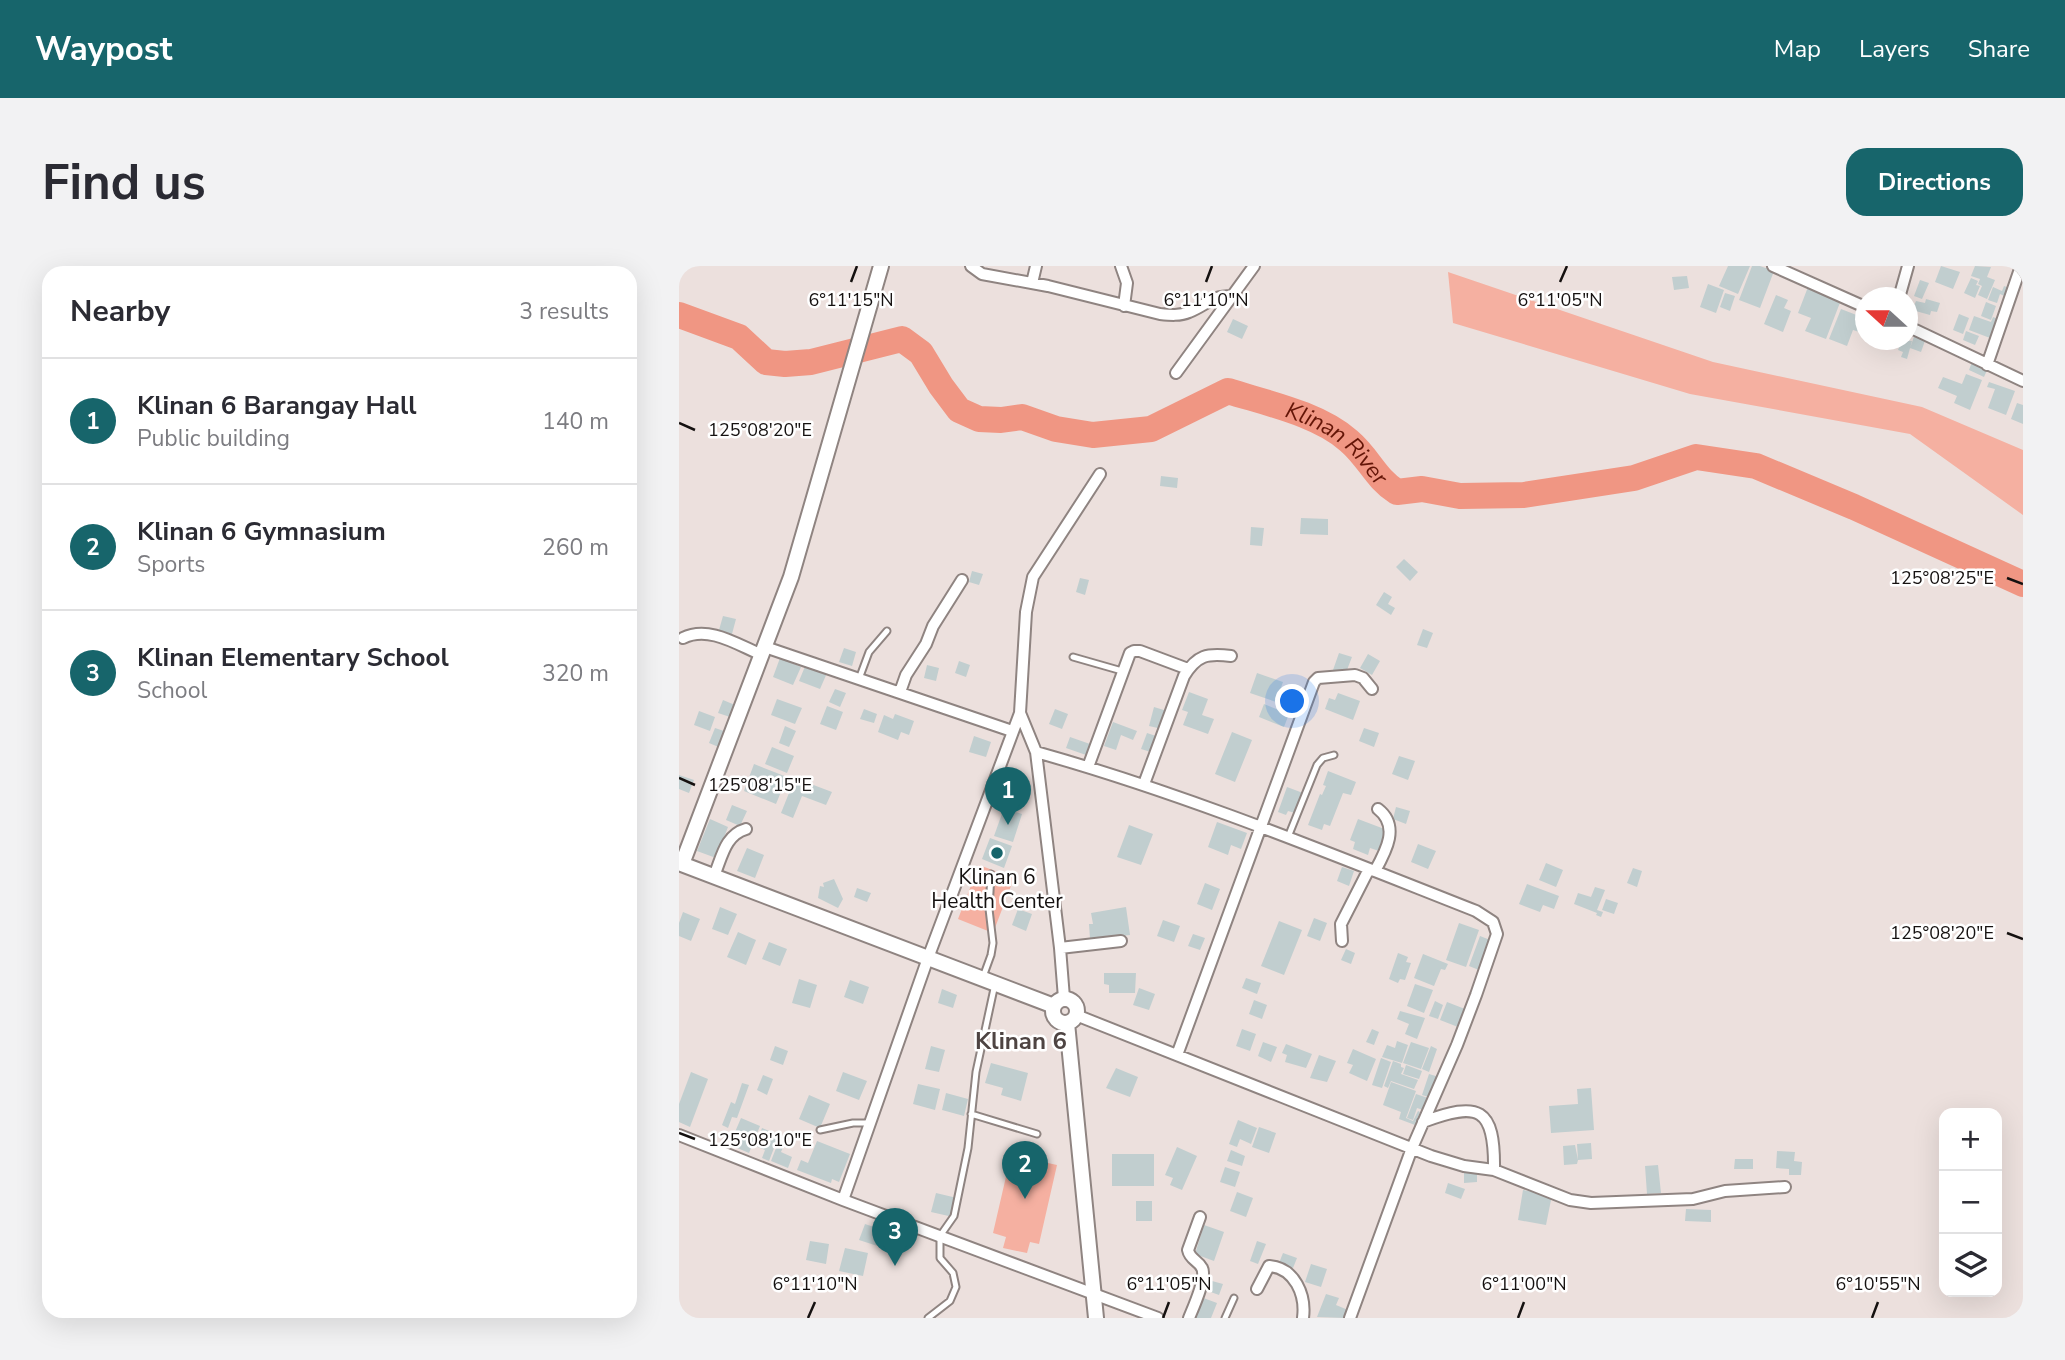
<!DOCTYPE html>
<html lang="en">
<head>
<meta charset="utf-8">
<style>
	body { margin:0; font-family:"Nunito Sans",sans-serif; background:#f2f2f3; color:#2b2b33 }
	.controls { position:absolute; right:21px; bottom:21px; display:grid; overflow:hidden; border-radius:14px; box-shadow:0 7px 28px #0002 }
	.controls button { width:63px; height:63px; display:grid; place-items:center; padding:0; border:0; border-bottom:2px solid #e1e1e2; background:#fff; color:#2b2b33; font:35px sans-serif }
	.compass { position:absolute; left:1176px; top:21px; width:63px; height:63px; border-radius:50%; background:#fff; box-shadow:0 7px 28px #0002; rotate:291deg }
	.you { position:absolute; left:614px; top:436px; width:24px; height:24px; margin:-18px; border:5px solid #fff; border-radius:50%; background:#1a73e8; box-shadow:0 0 0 10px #1a73e833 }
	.badge { display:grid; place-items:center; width:46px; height:46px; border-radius:50%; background:#17656b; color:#fff; font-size:23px; font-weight:700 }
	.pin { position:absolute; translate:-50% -58px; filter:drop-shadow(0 2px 4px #0008) }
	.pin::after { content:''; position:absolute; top:37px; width:24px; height:21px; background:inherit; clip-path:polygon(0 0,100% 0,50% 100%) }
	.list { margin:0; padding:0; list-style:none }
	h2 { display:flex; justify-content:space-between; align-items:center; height:91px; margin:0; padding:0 28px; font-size:30px }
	h2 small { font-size:23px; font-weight:400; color:#7c7c81 }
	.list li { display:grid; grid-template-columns:46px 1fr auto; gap:21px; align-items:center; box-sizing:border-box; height:126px; padding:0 28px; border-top:2px solid #e1e1e2 }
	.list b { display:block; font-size:26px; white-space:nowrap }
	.list p { margin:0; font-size:23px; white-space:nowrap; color:#7c7c81 }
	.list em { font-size:23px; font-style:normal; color:#7c7c81 }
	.icon { flex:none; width:38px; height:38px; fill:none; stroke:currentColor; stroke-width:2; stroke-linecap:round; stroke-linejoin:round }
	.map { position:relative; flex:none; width:1344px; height:1052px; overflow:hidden; border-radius:21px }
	header { display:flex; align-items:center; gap:42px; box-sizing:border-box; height:98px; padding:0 35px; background:#17656b; color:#fff }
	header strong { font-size:33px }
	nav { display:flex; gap:38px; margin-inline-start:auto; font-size:24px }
	.intro { display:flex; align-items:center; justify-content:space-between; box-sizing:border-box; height:168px; padding:0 42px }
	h1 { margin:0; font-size:49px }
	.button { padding:18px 32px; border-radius:21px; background:#17656b; color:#fff; font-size:24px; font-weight:700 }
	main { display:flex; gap:42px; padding:0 42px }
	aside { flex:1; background:#fff; border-radius:21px; box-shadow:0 7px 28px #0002 }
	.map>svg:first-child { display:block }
</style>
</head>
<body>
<header>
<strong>Waypost</strong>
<nav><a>Map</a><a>Layers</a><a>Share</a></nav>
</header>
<div class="intro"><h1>Find us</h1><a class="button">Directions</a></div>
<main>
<aside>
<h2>Nearby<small>3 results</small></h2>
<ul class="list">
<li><span class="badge">1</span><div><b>Klinan 6 Barangay Hall</b><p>Public building</p></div><em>140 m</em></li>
<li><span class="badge">2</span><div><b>Klinan 6 Gymnasium</b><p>Sports</p></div><em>260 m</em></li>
<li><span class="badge">3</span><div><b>Klinan Elementary School</b><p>School</p></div><em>320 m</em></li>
</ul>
</aside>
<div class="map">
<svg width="1344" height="1052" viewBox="0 0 1344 1052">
	<rect width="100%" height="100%" fill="#ece0dd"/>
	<path fill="#f5b0a1" d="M 769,6 L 1034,96 L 1243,141 L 1344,184 L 1344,249 L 1231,168 L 1011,128 L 774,57 Z
		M 300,599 L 335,612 L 314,667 L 279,653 Z
		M 332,889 L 378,899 L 360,978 L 351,976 L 348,987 L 324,982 L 327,971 L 314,967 Z"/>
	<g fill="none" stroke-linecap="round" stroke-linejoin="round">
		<path stroke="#f09683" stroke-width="26" id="s1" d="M 0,49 L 60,71 L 87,96 L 106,98 L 132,96 L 223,73 L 242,87 L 262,120 L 280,144 L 300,153 L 322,154 L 343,151 L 377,163 L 414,169 L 472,163 L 549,125 C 587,137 640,148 670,175 C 690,192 696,212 718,226 L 743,223 L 781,230 L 845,229 L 955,212 L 1017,191 L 1077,200 L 1175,241 L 1344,318"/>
	</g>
	<path fill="#c1cecf" d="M 1049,0 L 1071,0 L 1059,28 L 1040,20 Z
		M 1073,0 L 1081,0 L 1095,5 L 1081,42 L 1060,34 Z
		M 1262,0 L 1281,6 L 1274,23 L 1256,16 Z
		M 1296,0 L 1312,1 L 1308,11 L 1316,14 L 1308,33 L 1299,29 L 1303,20 L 1299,18 L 1301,13 L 1292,10 Z
		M 1008,10 L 1010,22 L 995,24 L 993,11 Z
		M 1292,12 L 1299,15 L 1297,19 L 1301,20 L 1296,32 L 1285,27 Z
		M 1241,14 L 1250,17 L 1243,33 L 1235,30 Z
		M 1029,18 L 1045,24 L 1037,47 L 1021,41 Z
		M 1325,20 L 1333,23 L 1330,32 L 1321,28 L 1318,37 L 1309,34 L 1314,21 L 1323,25 Z
		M 1129,21 L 1162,34 L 1147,73 L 1126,65 L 1132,52 L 1119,47 Z
		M 1046,27 L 1056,30 L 1051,45 L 1041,41 Z
		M 1097,29 L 1109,34 L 1105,42 L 1112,45 L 1104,66 L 1085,58 Z
		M 1247,33 L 1261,37 L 1258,46 L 1252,45 L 1251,49 L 1233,44 L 1237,35 L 1246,37 Z
		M 1307,36 L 1317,40 L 1312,54 L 1302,50 Z
		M 1162,43 L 1180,50 L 1178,56 L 1186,59 L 1183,67 L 1174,64 L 1168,80 L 1150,73 Z
		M 1280,48 L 1290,52 L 1284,68 L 1274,64 Z
		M 1295,50 L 1312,56 L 1314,51 L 1319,53 L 1311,72 L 1290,64 Z
		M 554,53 L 569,60 L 563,73 L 548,66 Z
		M 1287,65 L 1300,70 L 1296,79 L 1284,74 Z
		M 1236,68 L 1247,72 L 1242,86 L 1231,82 Z
		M 1223,74 L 1233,75 L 1228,93 L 1222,91 L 1224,86 L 1219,84 Z
		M 1293,96 L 1309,102 L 1305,111 L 1290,104 Z
		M 1287,108 L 1303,114 L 1291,144 L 1275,137 L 1278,130 L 1259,122 L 1264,111 L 1283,118 Z
		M 1310,116 L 1336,125 L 1327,149 L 1309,142 L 1316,123 L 1308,121 Z
		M 1338,137 L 1344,139 L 1344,158 L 1332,153 Z
		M 482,210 L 499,212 L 498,222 L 481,220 Z
		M 622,252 L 649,253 L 649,269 L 621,268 Z
		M 572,261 L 585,262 L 583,280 L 571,279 Z
		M 725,293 L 739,306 L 731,315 L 717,301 Z
		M 293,305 L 304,308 L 300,319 L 290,316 Z
		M 401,312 L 410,314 L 406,329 L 397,326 Z
		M 705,326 L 713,331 L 709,338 L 716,342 L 712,349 L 697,339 Z
		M 44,350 L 57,353 L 53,368 L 40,364 Z
		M 744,363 L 754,367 L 748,382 L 738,379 Z
		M 165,382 L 177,386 L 173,400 L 160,396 Z
		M 660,387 L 673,391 L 666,409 L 654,404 Z
		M 689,388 L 701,395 L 693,409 L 681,402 Z
		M 101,392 L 122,401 L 114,419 L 94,411 Z
		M 280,395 L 291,399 L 287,411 L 276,407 Z
		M 127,398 L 148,407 L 141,423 L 120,415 Z
		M 248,399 L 260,402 L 257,415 L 245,412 Z
		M 578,407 L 604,416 L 597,436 L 571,427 Z
		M 156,423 L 167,427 L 161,441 L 150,436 Z
		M 510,426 L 529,433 L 523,449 L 535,453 L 529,468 L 504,459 L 509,446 L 503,444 Z
		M 659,427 L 681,435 L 674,454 L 646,443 L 650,432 L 656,434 Z
		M 98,433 L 123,442 L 116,458 L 92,449 Z
		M 44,434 L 56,439 L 51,451 L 39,447 Z
		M 585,438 L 610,448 L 605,461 L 580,451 Z
		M 148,440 L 164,446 L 157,464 L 141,458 Z
		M 475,441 L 488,445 L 483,463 L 470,460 Z
		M 185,443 L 198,448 L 195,457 L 181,453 Z
		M 376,443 L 389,448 L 383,463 L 370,458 Z
		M 20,445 L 36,451 L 31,465 L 15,459 Z
		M 216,448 L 235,455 L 230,469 L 222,466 L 219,474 L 199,466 L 205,449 L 214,453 Z
		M 434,456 L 458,465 L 454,474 L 442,469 L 437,484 L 425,480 Z
		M 106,460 L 117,465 L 110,481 L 100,477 Z
		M 36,462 L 48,466 L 42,482 L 30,477 Z
		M 685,462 L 700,467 L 695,481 L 680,475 Z
		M 553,466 L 573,474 L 556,516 L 536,508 Z
		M 468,467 L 480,471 L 475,487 L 462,483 Z
		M 295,470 L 312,476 L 307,491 L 290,486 Z
		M 391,471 L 411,478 L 407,489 L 387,482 Z
		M 93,481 L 115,490 L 108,507 L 86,498 Z
		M 720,490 L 736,495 L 729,514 L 713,508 Z
		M 75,498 L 108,511 L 97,538 L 65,525 Z
		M 649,505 L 677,516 L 672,529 L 664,527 L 651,560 L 645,558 L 643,564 L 629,559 L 641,528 L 643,529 L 647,520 L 644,519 Z
		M 0,509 L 15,514 L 10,527 L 0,523 Z
		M 116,512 L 153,526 L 147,539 L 123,530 L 114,552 L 102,547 Z
		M 608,521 L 624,527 L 616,547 L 609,545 L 607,549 L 599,546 Z
		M 53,539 L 68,545 L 61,560 L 47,554 Z
		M 717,541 L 731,545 L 727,558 L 714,553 Z
		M 325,542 L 343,548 L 334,576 L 315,570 Z
		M 31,553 L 49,561 L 37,592 L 18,585 Z
		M 679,553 L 708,564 L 700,585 L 691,582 L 689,589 L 674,583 L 676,576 L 671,574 Z
		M 538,556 L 568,567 L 562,583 L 552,579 L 549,589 L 529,581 Z
		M 450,559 L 474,568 L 462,599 L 438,591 Z
		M 311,572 L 333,580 L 325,602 L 303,593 Z
		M 739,578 L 757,585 L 749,603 L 732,596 Z
		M 68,582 L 85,589 L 76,612 L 58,605 Z
		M 867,597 L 884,604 L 877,621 L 860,614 Z
		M 663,601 L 675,605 L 670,620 L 658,615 Z
		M 954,602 L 963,605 L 958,621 L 948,617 Z
		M 155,613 L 164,633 L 159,642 L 139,632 L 141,620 L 145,621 L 144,617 Z
		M 526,617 L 541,623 L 533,644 L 518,638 Z
		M 848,618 L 880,630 L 875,643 L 864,639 L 861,646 L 840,638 Z
		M 916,621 L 926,624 L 918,644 L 924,646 L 922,651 L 917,649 L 918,647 L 895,638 L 899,627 L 912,631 Z
		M 178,622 L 192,627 L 188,636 L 175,631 Z
		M 927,633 L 939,637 L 935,648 L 923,644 Z
		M 41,641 L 58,648 L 49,669 L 33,663 Z
		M 447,641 L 451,669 L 411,673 L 410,658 L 414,658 L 412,647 Z
		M 339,643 L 353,648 L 347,665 L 333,659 Z
		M 4,646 L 21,653 L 12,675 L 0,670 L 0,657 Z
		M 635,652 L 648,657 L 641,675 L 628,670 Z
		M 484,654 L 501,660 L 495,676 L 478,670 Z
		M 600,655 L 623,664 L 605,709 L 582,700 Z
		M 780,657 L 800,664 L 787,701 L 767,694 Z
		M 59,666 L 77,674 L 67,699 L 48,691 Z
		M 514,668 L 526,672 L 521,684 L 509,680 Z
		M 801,670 L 811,674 L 800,704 L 790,700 Z
		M 90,676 L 108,683 L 101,700 L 83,693 Z
		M 667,683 L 676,687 L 672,698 L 662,694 Z
		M 719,687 L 729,691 L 727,696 L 732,697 L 726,714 L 721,713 L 719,717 L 710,713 Z
		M 744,688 L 769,698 L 766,704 L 762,703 L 755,720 L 735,712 Z
		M 425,707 L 457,707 L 456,727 L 430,727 L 430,719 L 425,718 Z
		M 567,712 L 582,717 L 578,728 L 563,722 Z
		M 120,713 L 138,719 L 131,742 L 113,737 Z
		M 171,714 L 190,721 L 184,738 L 165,731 Z
		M 736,718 L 754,724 L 745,747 L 728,740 Z
		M 460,722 L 476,728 L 470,744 L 454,739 Z
		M 263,723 L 278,729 L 274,742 L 259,737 Z
		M 575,734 L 588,739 L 583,753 L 570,748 Z
		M 756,735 L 764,739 L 759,753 L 750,750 Z
		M 768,736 L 786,743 L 779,761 L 761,754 Z
		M 721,745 L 746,752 L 738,773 L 726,768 L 730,758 L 718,753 Z
		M 563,763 L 577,768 L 571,785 L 557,780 Z
		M 693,763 L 700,766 L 695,779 L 687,776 Z
		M 718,775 L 729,779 L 723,797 L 703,791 L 708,779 L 716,782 Z
		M 584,776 L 598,781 L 592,796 L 579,790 Z
		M 732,776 L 750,782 L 742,803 L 724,797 Z
		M 607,778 L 633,788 L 627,802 L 606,796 L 608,789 L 603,787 Z
		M 96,780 L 109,785 L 104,799 L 91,794 Z
		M 252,780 L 266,784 L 260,806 L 246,803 Z
		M 752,780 L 758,783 L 750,806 L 743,803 Z
		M 674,783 L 697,793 L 688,815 L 670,807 L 674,799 L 668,797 Z
		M 640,789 L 657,795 L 648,816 L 631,812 Z
		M 702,792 L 712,796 L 703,822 L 693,819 Z
		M 714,795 L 722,798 L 722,801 L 725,802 L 722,808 L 739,814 L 735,823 L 712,815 L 709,822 L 705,820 Z
		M 312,797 L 349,807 L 342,835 L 322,829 L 324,822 L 306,817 Z
		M 727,799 L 743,805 L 740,813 L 724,808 Z
		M 437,802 L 459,811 L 451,831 L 427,822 Z
		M 12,806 L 29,813 L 11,861 L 0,856 L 0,838 Z
		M 164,806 L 188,815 L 180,834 L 157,825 Z
		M 750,808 L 760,811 L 753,832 L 743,829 Z
		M 84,809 L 94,813 L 88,829 L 78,824 Z
		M 712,816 L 737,825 L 727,852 L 734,855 L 739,845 L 741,846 L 736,859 L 720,853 L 722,846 L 704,839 Z
		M 63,817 L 70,819 L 58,852 L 53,851 L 49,862 L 43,859 L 52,836 L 56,838 Z
		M 239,818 L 261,823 L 256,844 L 234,838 Z
		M 912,822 L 915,864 L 872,867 L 870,840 L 899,838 L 898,823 Z
		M 267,827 L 289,833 L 285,850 L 263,844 Z
		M 737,828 L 752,833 L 747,845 L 738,842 L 734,854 L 728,852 Z
		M 130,829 L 151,838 L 141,862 L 120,853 Z
		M 62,852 L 81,860 L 70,887 L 56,881 L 59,876 L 53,873 Z
		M 559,854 L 578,862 L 572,878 L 561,873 L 558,881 L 550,878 Z
		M 580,861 L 597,867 L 590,887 L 573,881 Z
		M 83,862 L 100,869 L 90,895 L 83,892 L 86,884 L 76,880 Z
		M 138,875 L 171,888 L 160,916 L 153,913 L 152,917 L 118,904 L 122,894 L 129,897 Z
		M 99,877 L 105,879 L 102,886 L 113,891 L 109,902 L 92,895 Z
		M 912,877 L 913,893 L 899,894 L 898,898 L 885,899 L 884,880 L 896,879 L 899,894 L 898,878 Z
		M 498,881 L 518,890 L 503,924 L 491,919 L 494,912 L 486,909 Z
		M 552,884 L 566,890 L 563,900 L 548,895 Z
		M 1098,885 L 1116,886 L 1115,895 L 1123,896 L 1122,909 L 1110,909 L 1110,903 L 1097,902 Z
		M 433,888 L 475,888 L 475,920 L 433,920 Z
		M 1056,893 L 1074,893 L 1074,903 L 1055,903 Z
		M 979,899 L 982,927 L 968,928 L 966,900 Z
		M 546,901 L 561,906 L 556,921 L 541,916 Z
		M 798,903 L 798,916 L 785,917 L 785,904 Z
		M 769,917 L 786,923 L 782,933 L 766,927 Z
		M 844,924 L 873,929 L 867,959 L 839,954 Z
		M 558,926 L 574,932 L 567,951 L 551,945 Z
		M 257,927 L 278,932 L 274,951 L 252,946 Z
		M 457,935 L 473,935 L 473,955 L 457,955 Z
		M 1007,943 L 1032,944 L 1032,956 L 1006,955 Z
		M 186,958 L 225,971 L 220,987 L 180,974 Z
		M 525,959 L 545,966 L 535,995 L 516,988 Z
		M 131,975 L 150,978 L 147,998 L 127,994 Z
		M 578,975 L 587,978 L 579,998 L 571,995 Z
		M 166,982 L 189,987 L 184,1010 L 160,1005 Z
		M 604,987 L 618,992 L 614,1002 L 600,997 Z
		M 632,998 L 648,1003 L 642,1021 L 626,1016 Z
		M 533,1015 L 544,1018 L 540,1029 L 529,1025 Z
		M 647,1028 L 660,1032 L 657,1039 L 669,1044 L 666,1052 L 638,1051 Z
		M 519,1030 L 538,1037 L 532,1052 L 513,1052 Z"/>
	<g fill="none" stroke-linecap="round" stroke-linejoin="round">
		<defs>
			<path id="service" d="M 394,391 L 443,405
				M 180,413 L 190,386 L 208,365
				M 609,571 L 638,499 L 644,492 L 655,489
				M 304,711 L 312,689 L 314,677 L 310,643 L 312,608
				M 292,848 L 358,868
				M 141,864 L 174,857 L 190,857
				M 249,1052 L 271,1035 L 277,1021 L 274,1007 L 261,992 L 261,970 L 275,950 L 289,882 L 297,806 L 316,718
				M 546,1052 L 555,1032"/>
			<path id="minor" d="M 292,0 L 303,8 L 369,20 L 481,48 C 491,49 501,50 510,46 C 528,39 531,30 553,30
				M 442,0 L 448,17 L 445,40
				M 1094,0 L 1186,41
				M 353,17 L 357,0
				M 1220,32 L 1229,0
				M 1228,60 L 1344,115
				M 1308,99 L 1342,0
				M 497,107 L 575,0
				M 4,372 C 30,359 59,379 83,389
				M 86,381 L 333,465
				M 221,426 L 227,409 L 247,378 L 254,360 L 283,314
				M 341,447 L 357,486 L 381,682 L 385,732
				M 357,486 C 507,528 652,588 797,645 L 814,656 L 818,668 L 797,729 L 778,779 L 733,882 L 671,1052
				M 409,501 L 451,387 L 455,385 L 461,385 L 509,403
				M 465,518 L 505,410 C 518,389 528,387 552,390
				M 696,605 C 707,585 721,560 699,543
				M 35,610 C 43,591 46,569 67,563
				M 663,675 L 662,658 L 690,603
				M 381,682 L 442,675
				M 397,749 L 752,890 L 785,900 L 815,904 L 891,934 L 912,937 L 1014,933 L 1046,925 L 1106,921
				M 498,789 L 635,416 L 639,412 L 676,409 L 684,412 L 693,423
				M 744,856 C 800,835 816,841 815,904
				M 0,869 L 164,934 L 479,1052
				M 164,934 L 249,692 L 341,447 L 347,346 L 354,311 L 421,208
				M 578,1023 L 590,1000 C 616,1002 627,1029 624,1052
				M 510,1052 C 514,1042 528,1012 523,1002 C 519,994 511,994 509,984 L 521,951"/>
			<path id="tertiary" d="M 0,597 L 375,740
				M 3,598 L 112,311 L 202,0
				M374 745a12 12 0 1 1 24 0a12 12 0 1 1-24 0Z
				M 388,757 L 417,1052"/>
		</defs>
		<use href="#service" stroke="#8f8481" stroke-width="9"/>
		<use href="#minor" stroke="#8f8481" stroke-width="14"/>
		<use href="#tertiary" stroke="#8f8481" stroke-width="18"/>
		<use href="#service" stroke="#fff" stroke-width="5"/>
		<use href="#minor" stroke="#fff" stroke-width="10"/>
		<use href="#tertiary" stroke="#fff" stroke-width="14"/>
	</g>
	<path fill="none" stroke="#151110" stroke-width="2.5" d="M 172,16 L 178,0M 527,16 L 533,0M 881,16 L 888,0M 0,157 L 16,164M 1328,312 L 1344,318M 0,512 L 16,519M 1328,667 L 1344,673M 0,867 L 16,873M 129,1052 L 136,1036M 484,1052 L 490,1036M 839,1052 L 845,1036M 1193,1052 L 1199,1036"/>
	<circle fill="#17656b" stroke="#fff" stroke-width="2.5" cx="318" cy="587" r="7"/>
	<g text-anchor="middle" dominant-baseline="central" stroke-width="5" stroke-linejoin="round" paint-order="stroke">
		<g font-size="21" fill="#151110" stroke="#fff">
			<text x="318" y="611">Klinan 6<tspan x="318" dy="24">Health Center</tspan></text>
		</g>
		<g font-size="23" font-style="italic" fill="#641507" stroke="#fff">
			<text stroke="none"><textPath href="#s1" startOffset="738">Klinan River</textPath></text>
		</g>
		<g font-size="24" font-weight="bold" fill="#4e4442" stroke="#fff">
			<text x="342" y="775">Klinan 6</text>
		</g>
	</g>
	<g font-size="18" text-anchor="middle" fill="#151110" stroke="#fff" stroke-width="5" stroke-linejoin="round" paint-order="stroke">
		<text x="172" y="40">6°11'15"N</text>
		<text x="527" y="40">6°11'10"N</text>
		<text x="881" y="40">6°11'05"N</text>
		<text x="81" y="170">125°08'20"E</text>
		<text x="1263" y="318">125°08'25"E</text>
		<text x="81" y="525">125°08'15"E</text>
		<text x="1263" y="673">125°08'20"E</text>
		<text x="81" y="880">125°08'10"E</text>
		<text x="136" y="1024">6°11'10"N</text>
		<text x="490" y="1024">6°11'05"N</text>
		<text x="845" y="1024">6°11'00"N</text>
		<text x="1199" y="1024">6°10'55"N</text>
	</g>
</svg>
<div class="controls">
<button>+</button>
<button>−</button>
<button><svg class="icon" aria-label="layers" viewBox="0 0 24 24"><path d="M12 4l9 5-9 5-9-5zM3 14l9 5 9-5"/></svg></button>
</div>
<svg class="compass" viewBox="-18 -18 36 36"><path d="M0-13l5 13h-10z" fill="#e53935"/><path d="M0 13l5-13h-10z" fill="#7c7c81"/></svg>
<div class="you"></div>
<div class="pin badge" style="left:329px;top:559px">1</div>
<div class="pin badge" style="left:346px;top:933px">2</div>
<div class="pin badge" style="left:216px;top:1000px">3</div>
</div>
</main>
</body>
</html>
